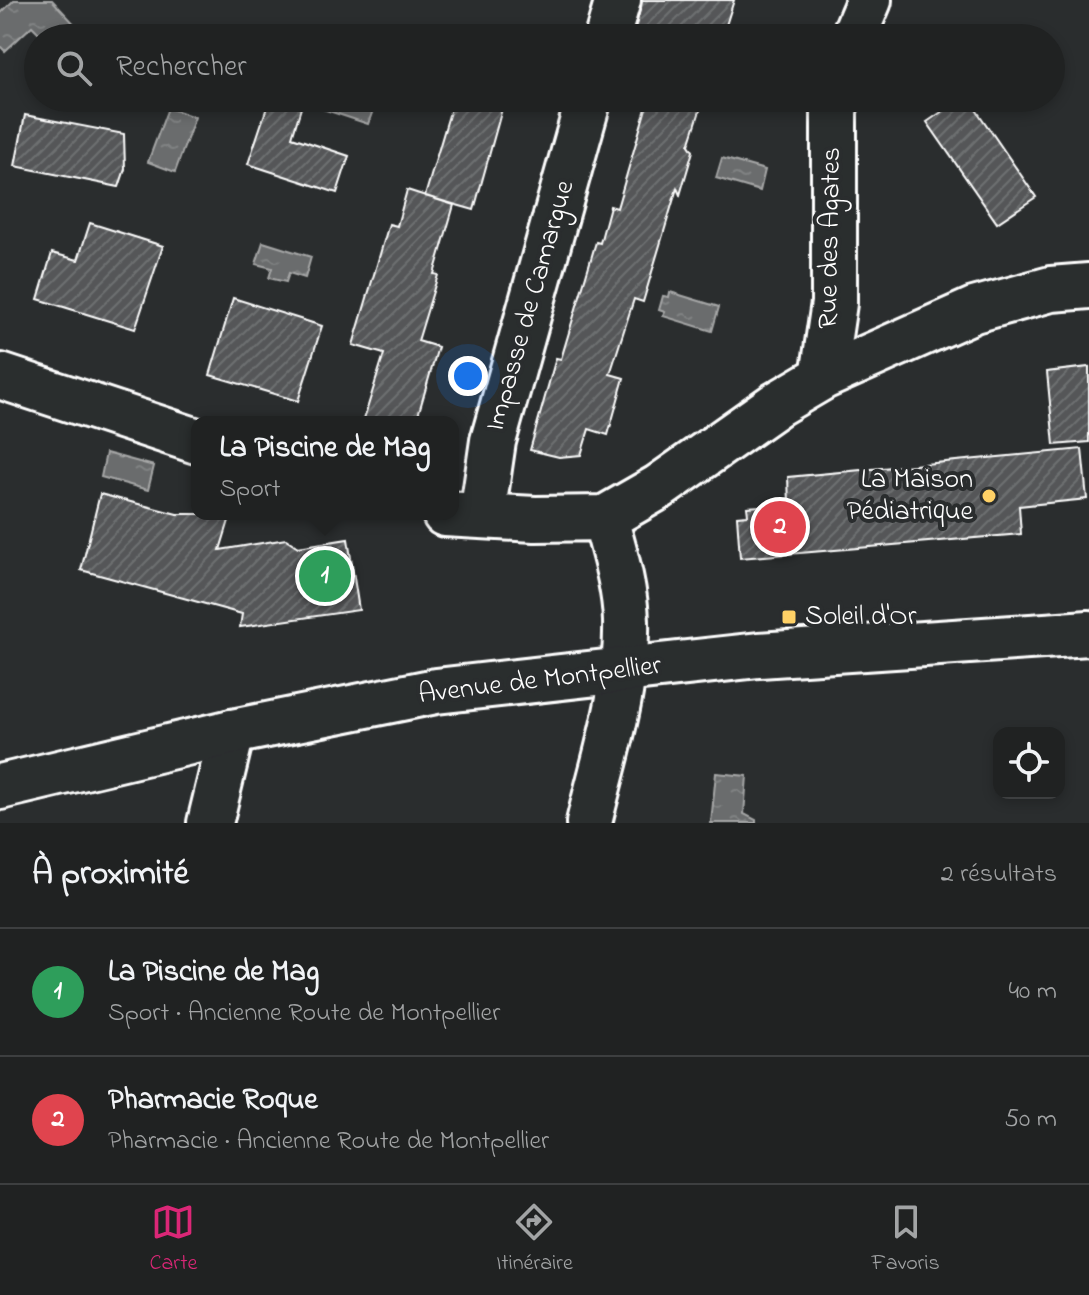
<!DOCTYPE html>
<html lang="fr">
<head>
<meta charset="utf-8">
<style>
	body { margin:0; font-family:"Indie Flower",sans-serif; background:#282a2a; color:#f1f3f6 }
	.controls { position:absolute; right:24px; bottom:24px; display:grid; overflow:hidden; border-radius:16px; box-shadow:0 4px 12px #0003 }
	.controls button { width:72px; height:72px; display:grid; place-items:center; padding:0; border:0; border-bottom:2px solid #3d3f40; background:#202222; color:#f1f3f6; font:40px sans-serif }
	.you { position:absolute; left:468px; top:376px; width:28px; height:28px; margin:-20px; border:6px solid #fff; border-radius:50%; background:#1a73e8; box-shadow:0 0 0 12px #1a73e833 }
	.badge { display:grid; place-items:center; width:52px; height:52px; border-radius:50%; background:#db2777; color:#fff; font-size:26px; font-weight:700 }
	.pin { position:absolute; translate:-50% -50%; border:4px solid #fff; box-shadow:0 2px 8px #0006 }
	.popup { position:absolute; left:191px; top:416px; width:268px; height:104px; box-sizing:border-box; display:grid; place-content:center; border-radius:16px; background:#202222; filter:drop-shadow(0 2px 6px #0005); font-size:26px; white-space:nowrap; color:#a2a4a5 }
	.popup b { font-size:30px; color:#f1f3f6 }
	.popup::after { content:''; position:absolute; left:50%; top:100%; margin-left:-16px; border:16px solid transparent; border-top-color:#202222 }
	.list { margin:0; padding:0; list-style:none }
	h2 { display:flex; justify-content:space-between; align-items:center; height:104px; margin:0; padding:0 32px; font-size:34px }
	h2 small { font-size:26px; font-weight:400; color:#a2a4a5 }
	.list li { display:grid; grid-template-columns:52px 1fr auto; gap:24px; align-items:center; box-sizing:border-box; height:128px; padding:0 32px; border-top:2px solid #3d3f40 }
	.list b { display:block; font-size:30px; white-space:nowrap }
	.list p { margin:0; font-size:26px; white-space:nowrap; color:#a2a4a5 }
	.list em { font-size:26px; font-style:normal; color:#a2a4a5 }
	.icon { flex:none; width:44px; height:44px; fill:none; stroke:currentColor; stroke-width:2; stroke-linecap:round; stroke-linejoin:round }
	.map { position:relative; flex:none; width:1089px; height:823px; overflow:hidden }
	.search { position:absolute; background:#202222; box-shadow:0 4px 12px #0003; left:24px; right:24px; top:24px; height:88px; display:flex; align-items:center; gap:20px; box-sizing:border-box; padding:0 28px; border-radius:44px; color:#a2a4a5; font-size:30px }
	.sheet { height:360px; background:#202222 }
	nav { display:flex; justify-content:space-around; align-items:center; box-sizing:border-box; height:112px; border-top:2px solid #3d3f40; background:#202222; font-size:22px; color:#a2a4a5 }
	nav a { display:grid; justify-items:center; gap:4px }
	nav .on { color:#db2777 }
	.map>svg:first-child { display:block }
</style>
</head>
<body>
<div class="map">
<svg width="1089" height="823" viewBox="0 0 1089 823">
	<defs>
		<pattern id="water-ripples" width="26" height="14" patternUnits="userSpaceOnUse" patternTransform="scale(2)"><rect width="26" height="14" fill="#6a6c6d"/><path d="M2 4q2-2 4 0t4 0M15 11q2-2 4 0t4 0" fill="none" stroke="#808283"/></pattern>
		<pattern id="building-hatch" width="6" height="6" patternUnits="userSpaceOnUse" patternTransform="scale(2)"><rect width="6" height="6" fill="#555758"/><path d="M-1 1l2-2M0 6l6-6M5 7l2-2" fill="none" stroke="#6e7071"/></pattern>
	</defs>
	<rect width="100%" height="100%" fill="#2a2d2e"/>
	<filter id="ink" filterUnits="userSpaceOnUse"><feTurbulence type="fractalNoise" baseFrequency=".0125" numOctaves="2"/><feDisplacementMap in="SourceGraphic" scale="16" xChannelSelector="R" yChannelSelector="G"/><feConvolveMatrix kernelMatrix="1 2 1 2 8 2 1 2 1" color-interpolation-filters="sRGB"/></filter>
	<g filter="url(#ink)">
		<path fill="url(#water-ripples)" stroke="#a6a7a7" stroke-width="2" d="M 14,0 L 52,0 L 79,29 L 69,38 L 44,38 L 32,26 L 5,51 L 0,46 L 0,14 Z
			M 323,98 L 373,98 L 377,99 L 368,124 L 320,108 Z
			M 168,108 L 195,117 L 175,172 L 148,162 Z
			M 722,158 L 765,170 L 760,191 L 716,178 Z
			M 263,242 L 311,257 L 305,278 L 289,273 L 286,282 L 269,278 L 272,268 L 256,264 Z
			M 670,292 L 719,307 L 712,331 L 663,316 L 665,312 L 659,310 L 663,296 L 669,297 Z
			M 106,453 L 154,466 L 148,490 L 101,477 Z
			M 716,773 L 747,776 L 744,814 L 756,820 L 756,823 L 711,823 Z"/>
		<path fill="url(#building-hatch)" stroke="#fff" stroke-width="2" d="M 642,0 L 734,0 L 722,38 L 633,38 Z
			M 270,98 L 304,98 L 292,137 L 349,156 L 337,193 L 248,164 Z
			M 454,98 L 505,98 L 474,210 L 425,196 Z
			M 649,98 L 704,98 L 689,145 L 693,151 L 680,195 L 677,188 L 643,302 L 634,299 L 610,374 L 624,378 L 608,435 L 589,429 L 581,455 L 559,457 L 530,450 L 556,358 L 561,359 L 596,242 L 600,243 L 610,206 L 617,208 Z
			M 962,98 L 968,98 L 1036,197 L 997,223 L 927,122 Z
			M 25,115 L 124,134 L 125,169 L 119,187 L 15,166 Z
			M 407,190 L 454,205 L 434,274 L 438,275 L 418,341 L 438,347 L 416,422 L 363,422 L 384,354 L 353,345 L 389,224 L 397,226 Z
			M 90,223 L 163,246 L 135,329 L 38,299 L 52,253 L 78,260 Z
			M 233,298 L 322,326 L 298,401 L 210,375 Z
			M 1089,367 L 1089,442 L 1054,445 L 1047,372 Z
			M 1082,449 L 1087,499 L 1019,506 L 1021,534 L 740,558 L 737,516 L 748,515 L 747,507 L 789,504 L 788,477 Z
			M 100,494 L 177,514 L 231,514 L 220,550 L 286,539 L 298,547 L 348,539 L 359,610 L 240,627 L 242,614 L 81,570 Z"/>
		<g fill="none" stroke-linecap="round" stroke-linejoin="round">
			<defs>
				<path id="minor" d="M 607,38 L 618,0
					M 853,38 L 869,0
					M 0,376 L 197,441
					M 823,377 L 834,303 L 834,111 L 837,98
					M 445,514 L 535,519 L 605,518 L 659,487 L 777,404 L 823,377 L 974,310 L 1051,289 L 1089,286
					M 482,516 L 493,441 L 589,98
					M 210,823 L 232,732
					M 589,823 C 604,758 628,689 626,621 C 625,586 614,552 605,518"/>
				<path id="major" d="M 0,787 L 232,732 L 436,691 L 759,655 L 1089,633"/>
			</defs>
			<use href="#minor" stroke="#fff" stroke-width="50"/>
			<use href="#major" stroke="#fff" stroke-width="50"/>
			<use href="#minor" stroke="#2a2d2e" stroke-width="44"/>
			<use href="#major" stroke="#2a2d2e" stroke-width="44"/>
		</g>
	</g>
	<g fill="#ffd166" stroke="#2a2d2e" stroke-width="3">
		<circle cx="989" cy="496" r="8"/>
		<rect x="781" y="609" width="16" height="16" rx="4"/>
	</g>
	<g text-anchor="middle" dominant-baseline="central" stroke-width="8" stroke-linejoin="round" paint-order="stroke">
		<g font-size="28" fill="#fff" stroke="#2a2d2e">
			<text transform="translate(831 238) rotate(-89)">Rue des Agates</text>
			<text transform="translate(531 306) rotate(-74)">Impasse de Camargue</text>
			<text transform="translate(540 681) rotate(-7)">Avenue de Montpellier</text>
		</g>
		<g font-size="28" fill="#fff" stroke="#2a2d2e" text-anchor="end">
			<text x="973" y="480">La Maison<tspan x="973" dy="32">Pédiatrique</tspan></text>
			<text x="805" y="617" text-anchor="start">Soleil d'Or</text>
		</g>
	</g>
</svg>
<div class="controls">
<button><svg class="icon" aria-label="locate" viewBox="0 0 24 24"><circle cx="12" cy="12" r="6"/><path d="M12 2v4M12 18v4M2 12h4M18 12h4"/></svg></button>
</div>
<div class="you"></div>
<div class="pin badge" style="left:325px;top:576px;background:#2e9e5b">1</div>
<div class="popup"><b>La Piscine de Mag</b>Sport</div>
<div class="pin badge" style="left:780px;top:527px;background:#e0444e">2</div>
<div class="search"><svg class="icon" aria-label="search" viewBox="0 0 24 24"><circle cx="10" cy="10" r="6"/><path d="M15 15l6 6"/></svg>Rechercher</div>
</div>
<section class="sheet">
<h2>À proximité<small>2 résultats</small></h2>
<ul class="list">
<li><span class="badge" style="background:#2e9e5b">1</span><div><b>La Piscine de Mag</b><p>Sport · Ancienne Route de Montpellier</p></div><em>40 m</em></li>
<li><span class="badge" style="background:#e0444e">2</span><div><b>Pharmacie Roque</b><p>Pharmacie · Ancienne Route de Montpellier</p></div><em>50 m</em></li>
</ul>
</section>
<nav>
<a class="on"><svg class="icon" aria-label="map" viewBox="0 0 24 24"><path d="M3 6l6-2 6 2 6-2v14l-6 2-6-2-6 2zM9 4v14M15 6v14"/></svg>Carte</a>
<a><svg class="icon" aria-label="directions" viewBox="0 0 24 24"><path d="M12 3l9 9-9 9-9-9zM9 14v-3h6M13 9l2 2-2 2"/></svg>Itinéraire</a>
<a><svg class="icon" aria-label="saved" viewBox="0 0 24 24"><path d="M7 4h10v16l-5-4-5 4z"/></svg>Favoris</a>
</nav>
</body>
</html>
